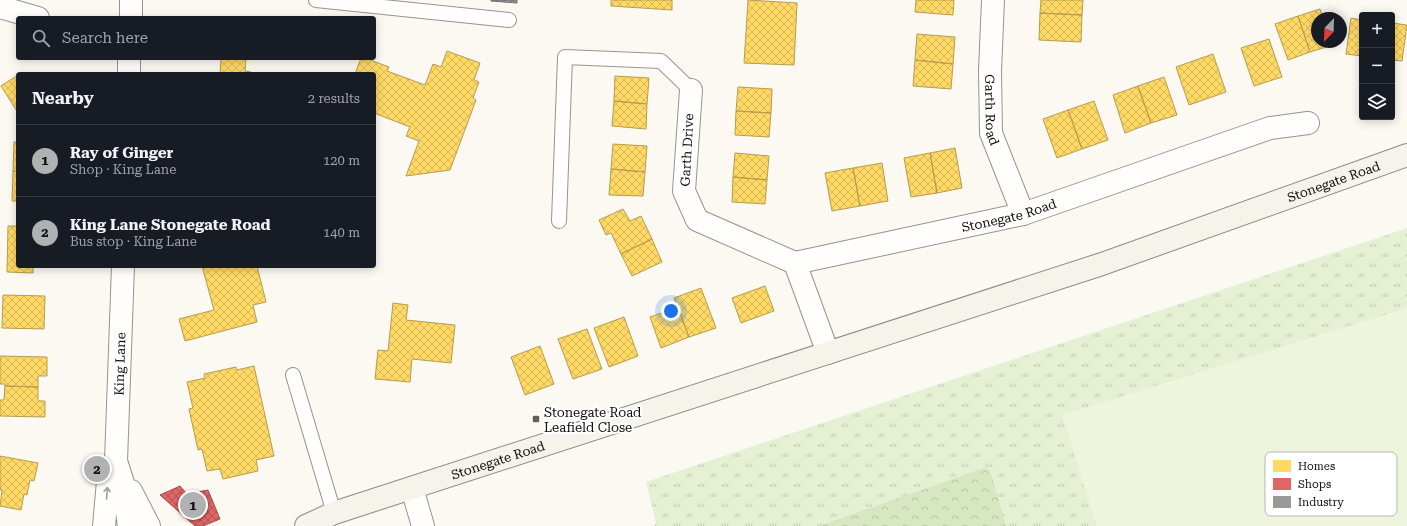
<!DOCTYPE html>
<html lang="en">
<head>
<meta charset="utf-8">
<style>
	body { margin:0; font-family:"Roboto Serif",serif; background:#20242c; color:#f1f3f6 }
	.controls { position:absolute; right:12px; top:12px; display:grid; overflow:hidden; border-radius:4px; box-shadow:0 2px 10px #0003 }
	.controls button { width:36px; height:36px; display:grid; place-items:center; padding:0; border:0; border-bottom:1px solid #363941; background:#171b24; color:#f1f3f6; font:20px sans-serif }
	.compass { position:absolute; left:1311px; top:12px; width:36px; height:36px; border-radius:50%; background:#171b24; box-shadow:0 2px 10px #0003; rotate:203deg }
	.you { position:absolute; left:671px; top:311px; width:14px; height:14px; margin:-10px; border:3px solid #fff; border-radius:50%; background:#1a73e8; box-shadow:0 0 0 6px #1a73e833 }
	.badge { display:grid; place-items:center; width:26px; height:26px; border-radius:50%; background:#b0b1b2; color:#111; font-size:13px; font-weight:700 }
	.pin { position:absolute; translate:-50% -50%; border:2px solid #fff; box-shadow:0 1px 4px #0006 }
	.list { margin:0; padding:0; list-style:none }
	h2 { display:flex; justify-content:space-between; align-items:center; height:52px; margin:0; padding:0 16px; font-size:17px }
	h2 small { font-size:13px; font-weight:400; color:#9ea1a6 }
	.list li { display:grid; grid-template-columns:26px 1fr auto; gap:12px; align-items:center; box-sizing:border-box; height:72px; padding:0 16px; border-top:1px solid #363941 }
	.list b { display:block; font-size:15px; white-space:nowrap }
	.list p { margin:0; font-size:13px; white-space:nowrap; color:#9ea1a6 }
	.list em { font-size:13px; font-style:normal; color:#9ea1a6 }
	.icon { flex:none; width:22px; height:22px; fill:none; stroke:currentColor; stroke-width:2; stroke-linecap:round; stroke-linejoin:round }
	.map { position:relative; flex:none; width:1407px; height:526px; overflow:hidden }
	.search { position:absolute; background:#171b24; box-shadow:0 2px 10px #0003; left:16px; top:16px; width:360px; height:44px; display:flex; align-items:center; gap:10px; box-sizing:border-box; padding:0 14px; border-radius:4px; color:#9ea1a6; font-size:15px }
	.panel { position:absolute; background:#171b24; box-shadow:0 2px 10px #0003; left:16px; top:72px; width:360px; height:196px; border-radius:4px }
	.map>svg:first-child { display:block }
</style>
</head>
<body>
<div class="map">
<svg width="1407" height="526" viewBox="0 0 1407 526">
	<defs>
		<pattern id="grass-tufts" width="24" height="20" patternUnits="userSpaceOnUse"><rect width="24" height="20" fill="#e6f0d3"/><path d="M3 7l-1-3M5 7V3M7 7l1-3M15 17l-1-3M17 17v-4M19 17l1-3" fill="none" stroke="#c4cdb4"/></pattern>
		<pattern id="forest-crowns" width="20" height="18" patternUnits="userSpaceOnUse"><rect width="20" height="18" fill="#d7e7c1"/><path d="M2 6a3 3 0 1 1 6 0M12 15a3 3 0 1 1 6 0" fill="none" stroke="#b7c5a5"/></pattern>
		<pattern id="homes-cross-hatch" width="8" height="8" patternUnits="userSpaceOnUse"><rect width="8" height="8" fill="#ffd966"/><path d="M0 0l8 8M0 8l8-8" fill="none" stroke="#d9b957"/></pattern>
		<pattern id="shops-cross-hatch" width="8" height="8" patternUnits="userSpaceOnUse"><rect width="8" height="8" fill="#e06666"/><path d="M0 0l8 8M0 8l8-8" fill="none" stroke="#b45252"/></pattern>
		<pattern id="industry-cross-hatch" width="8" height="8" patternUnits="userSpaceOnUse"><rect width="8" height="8" fill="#999"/><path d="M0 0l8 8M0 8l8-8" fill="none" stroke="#7b7b7b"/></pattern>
	</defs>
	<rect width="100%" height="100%" fill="#fcf9f2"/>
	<path fill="url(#grass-tufts)" d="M 1407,228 L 1407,526 L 654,526 L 656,523 L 646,482 Z"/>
	<path fill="url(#forest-crowns)" d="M 984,468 L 989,470 L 991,474 L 1006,526 L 819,526 Z"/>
	<path fill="#eff4dd" d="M 1407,308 L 1407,526 L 1097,526 L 1062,415 Z"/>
	<path fill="url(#homes-cross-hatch)" stroke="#b79c4c" d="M 611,0 L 672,0 L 672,10 L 611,6 Z
		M 748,0 L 797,3 L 794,65 L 744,63 Z
		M 916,0 L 954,0 L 953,15 L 915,12 Z
		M 1041,0 L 1083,0 L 1082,15 L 1040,13 Z
		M 1320,9 L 1323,18 L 1317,18 L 1317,42 L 1332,42 L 1333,45 L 1310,52 L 1298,16 Z
		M 1040,13 L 1082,15 L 1081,42 L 1039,40 Z
		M 1298,16 L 1310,52 L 1288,60 L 1275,24 Z
		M 1351,18 L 1362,20 L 1362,56 L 1346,54 Z
		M 1392,23 L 1407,25 L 1402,61 L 1392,60 Z
		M 917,34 L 955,37 L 953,64 L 915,60 Z
		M 1269,39 L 1282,77 L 1254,86 L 1241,48 Z
		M 447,51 L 480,63 L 474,80 L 479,82 L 473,98 L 476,100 L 450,170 L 406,176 L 419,141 L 406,136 L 410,127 L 374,113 L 374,74 L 355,74 L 361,58 L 365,58 L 389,67 L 387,71 L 425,85 L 433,64 L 441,67 Z
		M 1213,54 L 1226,92 L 1189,105 L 1176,67 Z
		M 221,58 L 246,58 L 245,71 L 251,72 L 251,74 L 220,74 Z
		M 915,60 L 953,64 L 951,89 L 913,86 Z
		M 18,75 L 18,113 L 1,86 Z
		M 615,76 L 649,78 L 647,104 L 614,101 Z
		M 1164,77 L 1177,115 L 1151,123 L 1138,86 Z
		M 1138,86 L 1151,123 L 1125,133 L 1113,95 Z
		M 738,87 L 772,89 L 771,113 L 736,111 Z
		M 614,101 L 647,104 L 646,129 L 612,126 Z
		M 1094,101 L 1108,140 L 1082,149 L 1068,110 Z
		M 1068,110 L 1082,149 L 1057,158 L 1043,119 Z
		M 736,111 L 771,113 L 769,137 L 735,135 Z
		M 14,142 L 18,142 L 18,172 L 13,171 Z
		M 613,144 L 647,146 L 645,172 L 611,169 Z
		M 955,148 L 962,188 L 937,193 L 930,153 Z
		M 735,153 L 769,156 L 767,180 L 733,177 Z
		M 930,153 L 937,193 L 911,197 L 904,158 Z
		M 882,163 L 888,201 L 860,206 L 853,168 Z
		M 853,168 L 860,206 L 832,211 L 825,173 Z
		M 611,169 L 645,172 L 643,196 L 609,195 Z
		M 13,171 L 18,172 L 18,201 L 12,201 Z
		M 733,177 L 767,180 L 765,204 L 732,202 Z
		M 623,209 L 630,221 L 641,216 L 652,239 L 621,254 L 611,233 L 606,235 L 599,220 Z
		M 8,226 L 18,226 L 18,266 L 33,266 L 33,273 L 7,272 Z
		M 652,239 L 662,262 L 632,276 L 621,254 Z
		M 202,266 L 252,266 L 252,268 L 257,266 L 266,302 L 253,305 L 257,322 L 185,341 L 179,319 L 214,310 Z
		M 765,286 L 774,311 L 741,323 L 732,298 Z
		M 701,288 L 716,328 L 689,337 L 674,298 Z
		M 3,295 L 45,296 L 44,329 L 2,328 Z
		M 393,303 L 408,305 L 406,320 L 455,325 L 451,363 L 412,359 L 410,382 L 375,379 L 378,350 L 388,351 Z
		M 678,307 L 689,337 L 661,348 L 650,317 Z
		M 624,317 L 638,356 L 609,367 L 594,328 Z
		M 587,329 L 602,369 L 573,379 L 558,339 Z
		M 540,346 L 554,384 L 525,395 L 511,357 Z
		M 0,356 L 47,357 L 47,376 L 38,376 L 38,387 L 5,386 L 5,384 L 0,384 Z
		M 254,366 L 274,456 L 256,460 L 258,471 L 223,479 L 220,469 L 207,471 L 202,449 L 198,450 L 189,409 L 193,408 L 187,382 L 205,378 L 204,374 L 236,367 L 237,370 Z
		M 5,386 L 38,387 L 38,401 L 45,401 L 45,417 L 0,416 L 0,400 L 4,400 Z
		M 0,456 L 38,463 L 34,481 L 30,480 L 27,495 L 24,494 L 21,510 L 0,506 L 2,490 L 0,490 Z"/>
	<path fill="url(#shops-cross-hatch)" stroke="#a14c4c" d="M 180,486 L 187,494 L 208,490 L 220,519 L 203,526 L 195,526 L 160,495 Z"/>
	<path fill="url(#industry-cross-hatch)" stroke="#6f6f6f" d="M 491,0 L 517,0 L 517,3 L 491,1 Z"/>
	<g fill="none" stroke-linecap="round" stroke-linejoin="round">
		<defs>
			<path id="service" d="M 316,0 L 509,20
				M 559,221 L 565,57 L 661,61 L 691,90
				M 293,375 L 334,513"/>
			<g id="minor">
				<path id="s1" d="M 993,0 L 990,71 L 991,133 L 1023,214"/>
				<path d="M 0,7 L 38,18"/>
				<path d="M 691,90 L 684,191 L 697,220 L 795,263"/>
				<path id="s2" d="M 828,353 L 795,263 L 1023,214 L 1270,128 L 1308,123"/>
				<path d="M 412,488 L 423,526"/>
			</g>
			<path id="tertiary" d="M 131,18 L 131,0
				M 129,74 L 129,58
				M 123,266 L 116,461 L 123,483 L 129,526
				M 131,491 L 149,526
				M 104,526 L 108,481 L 116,461"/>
			<g id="secondary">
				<path id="s3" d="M 306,526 L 334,513 L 1102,264 L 1407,155"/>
			</g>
		</defs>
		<use href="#service" stroke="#959491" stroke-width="16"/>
		<use href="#minor" stroke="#959491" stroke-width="24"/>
		<use href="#tertiary" stroke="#959491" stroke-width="24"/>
		<use href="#secondary" stroke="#8c8a87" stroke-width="24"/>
		<use href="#service" stroke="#fffefd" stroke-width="14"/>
		<use href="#minor" stroke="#fffefd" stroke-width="22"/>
		<use href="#tertiary" stroke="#fffefd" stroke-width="22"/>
		<use href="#secondary" stroke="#f5f3ea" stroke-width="22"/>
	</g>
	<defs><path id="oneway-shaft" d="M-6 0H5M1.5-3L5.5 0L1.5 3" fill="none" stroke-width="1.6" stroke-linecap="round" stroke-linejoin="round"/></defs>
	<use stroke="#9f9e9d" href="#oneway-shaft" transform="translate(107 493) rotate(-86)"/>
	<rect fill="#61605e" stroke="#fff" stroke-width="1.5" x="532" y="415" width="8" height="8" rx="2"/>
	<g text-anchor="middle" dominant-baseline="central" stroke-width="4" stroke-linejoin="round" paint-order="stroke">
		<g font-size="13" fill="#0e0e0e" stroke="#fff">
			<text stroke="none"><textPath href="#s1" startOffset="110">Garth Road</textPath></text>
			<text transform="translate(687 150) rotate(-87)">Garth Drive</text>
			<text stroke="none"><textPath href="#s3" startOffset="1084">Stonegate Road</textPath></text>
			<text stroke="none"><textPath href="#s2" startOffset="315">Stonegate Road</textPath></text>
			<text transform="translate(120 364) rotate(-88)">King Lane</text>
			<text stroke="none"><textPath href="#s3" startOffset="203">Stonegate Road</textPath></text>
		</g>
		<g font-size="13" fill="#0e0e0e" stroke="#fff" text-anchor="start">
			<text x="544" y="412">Stonegate Road<tspan x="544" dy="15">Leafield Close</tspan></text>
		</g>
	</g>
	<rect x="1265" y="452" width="132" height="64" rx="6" fill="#fff" stroke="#b7b7b7" stroke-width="1"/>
	<rect x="1273" y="460" width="18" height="12" fill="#ffd966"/>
	<rect x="1273" y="478" width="18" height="12" fill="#e06666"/>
	<rect x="1273" y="496" width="18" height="12" fill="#999"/>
	<g font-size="11" fill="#0e0e0e">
		<text x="1298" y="470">Homes</text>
		<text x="1298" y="488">Shops</text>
		<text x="1298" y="506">Industry</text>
	</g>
</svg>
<div class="controls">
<button>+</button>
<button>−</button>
<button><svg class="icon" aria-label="layers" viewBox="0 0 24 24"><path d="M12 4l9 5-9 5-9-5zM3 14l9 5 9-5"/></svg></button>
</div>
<svg class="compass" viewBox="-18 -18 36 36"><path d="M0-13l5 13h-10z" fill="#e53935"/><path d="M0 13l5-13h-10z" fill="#9ea1a6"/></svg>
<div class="you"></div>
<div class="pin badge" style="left:193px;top:505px">1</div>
<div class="pin badge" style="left:97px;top:469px">2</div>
<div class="search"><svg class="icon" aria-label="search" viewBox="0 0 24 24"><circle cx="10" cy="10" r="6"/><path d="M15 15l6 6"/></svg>Search here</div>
<section class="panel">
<h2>Nearby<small>2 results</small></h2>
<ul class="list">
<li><span class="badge">1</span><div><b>Ray of Ginger</b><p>Shop · King Lane</p></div><em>120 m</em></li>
<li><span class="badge">2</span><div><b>King Lane Stonegate Road</b><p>Bus stop · King Lane</p></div><em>140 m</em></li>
</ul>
</section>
</div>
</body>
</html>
